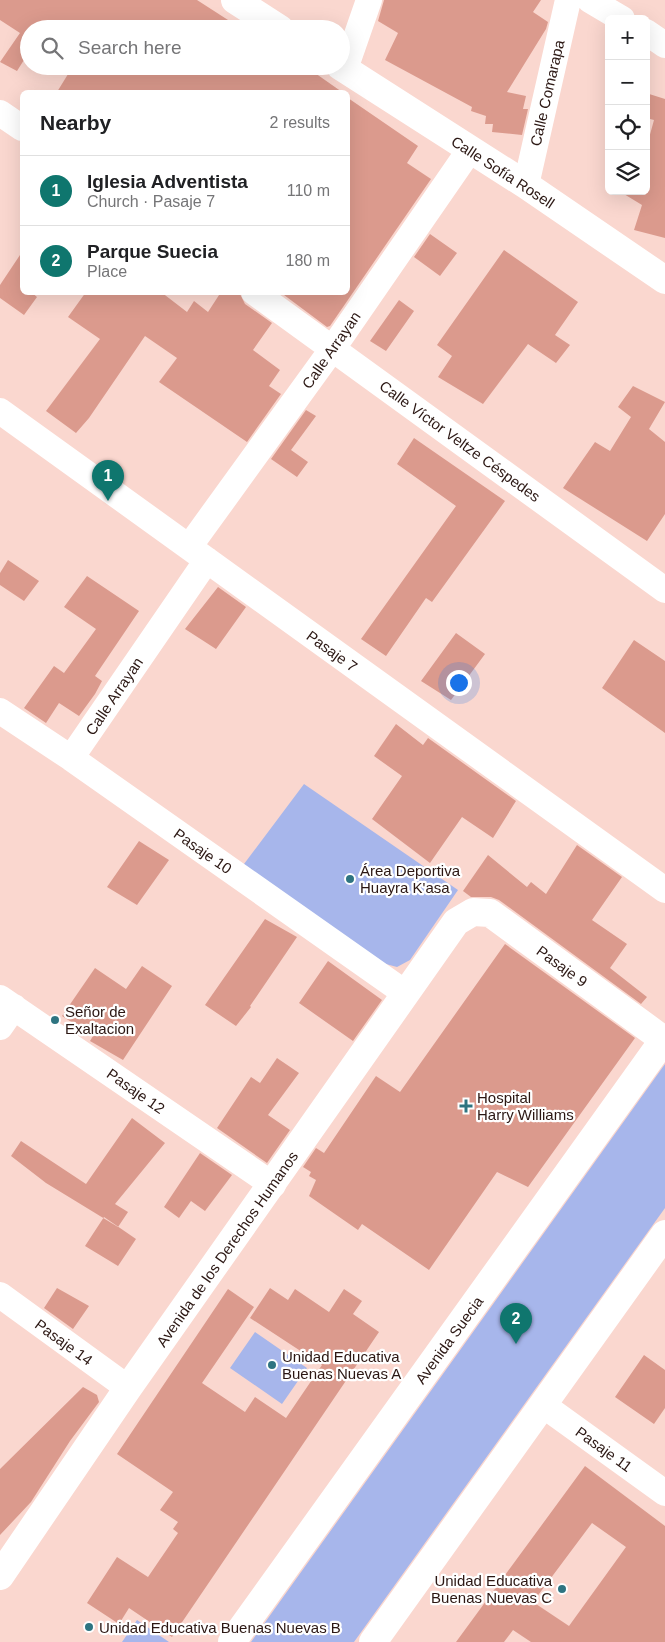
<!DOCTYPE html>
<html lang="en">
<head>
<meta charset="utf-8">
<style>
	body { margin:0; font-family:Helvetica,sans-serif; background:#f6f6f6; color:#202124 }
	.controls { position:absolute; right:15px; top:15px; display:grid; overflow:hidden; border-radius:8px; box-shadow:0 5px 20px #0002 }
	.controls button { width:45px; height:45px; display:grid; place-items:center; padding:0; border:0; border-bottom:1px solid #e0e0e0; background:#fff; color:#202124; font:25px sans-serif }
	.you { position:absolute; left:458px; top:682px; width:18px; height:18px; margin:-12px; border:4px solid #fff; border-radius:50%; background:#1a73e8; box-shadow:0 0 0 8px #1a73e833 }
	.badge { display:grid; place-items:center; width:32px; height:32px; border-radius:50%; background:#0f766e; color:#fff; font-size:16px; font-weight:700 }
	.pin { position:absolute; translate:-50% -41px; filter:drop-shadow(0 1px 2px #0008) }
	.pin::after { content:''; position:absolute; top:26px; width:18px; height:15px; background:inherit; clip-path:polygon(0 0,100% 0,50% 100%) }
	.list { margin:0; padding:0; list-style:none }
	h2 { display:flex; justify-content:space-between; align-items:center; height:65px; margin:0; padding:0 20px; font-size:21px }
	h2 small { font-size:16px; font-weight:400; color:#757577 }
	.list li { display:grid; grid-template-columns:32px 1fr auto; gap:15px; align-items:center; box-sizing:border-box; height:70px; padding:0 20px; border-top:1px solid #e0e0e0 }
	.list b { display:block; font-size:19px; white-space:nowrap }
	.list p { margin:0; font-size:16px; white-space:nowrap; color:#757577 }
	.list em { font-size:16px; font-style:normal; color:#757577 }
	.icon { flex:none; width:28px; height:28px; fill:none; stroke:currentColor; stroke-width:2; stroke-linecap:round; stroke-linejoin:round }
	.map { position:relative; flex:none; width:665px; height:1642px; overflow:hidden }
	.search { position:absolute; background:#fff; box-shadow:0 5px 20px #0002; left:20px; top:20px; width:330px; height:55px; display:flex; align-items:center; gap:12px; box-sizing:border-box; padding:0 18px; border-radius:28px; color:#757577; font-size:19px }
	.panel { position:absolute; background:#fff; box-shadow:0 5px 20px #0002; left:20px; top:90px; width:330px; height:205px; border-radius:8px }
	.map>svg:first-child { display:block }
</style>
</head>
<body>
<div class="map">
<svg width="665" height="1642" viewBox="0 0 665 1642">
	<rect width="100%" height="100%" fill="#fad7cf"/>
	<path fill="#a7b6eb" d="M 304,784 L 458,890 L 410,960 L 397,967 L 382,963 L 241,868 Z
		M 665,1064 L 665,1208 L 354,1642 L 251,1642 Z
		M 255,1332 L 307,1368 L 282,1404 L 230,1368 Z
		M 137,1620 L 169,1642 L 122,1642 Z"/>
	<path fill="#db9a8d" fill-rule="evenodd" d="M 0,0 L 197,0 L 242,29 L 29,29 L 29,52 L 17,71 L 0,62 L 20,33 L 0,20 Z
		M 384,0 L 541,0 L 533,12 L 548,22 L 546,29 L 507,92 L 526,96 L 523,109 L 528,109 L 522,135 L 492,132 L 493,124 L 485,124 L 486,116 L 471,111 L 472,107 L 385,60 L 398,33 L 378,21 Z
		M 73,66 L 305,66 L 342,92 L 57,92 Z
		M 646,93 L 665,99 L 665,238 L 634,230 L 642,205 L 619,191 L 646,191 L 646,149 L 654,120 L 646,118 Z
		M 348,98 L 418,146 L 407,163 L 431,179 L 330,326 L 327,327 L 280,292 L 348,292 Z
		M 430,234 L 457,253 L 440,276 L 414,257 Z
		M 504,250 L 578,302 L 555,335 L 570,345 L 556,363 L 528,344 L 483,404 L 438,377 L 452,356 L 437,345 Z
		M 22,252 L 22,292 L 31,292 L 37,297 L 24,315 L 0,298 L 0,285 Z
		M 86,292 L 161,292 L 187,312 L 194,301 L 208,312 L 221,292 L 239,292 L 245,304 L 272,323 L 253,350 L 280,370 L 269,386 L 281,394 L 247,442 L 159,382 L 177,358 L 145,336 L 89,418 L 76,433 L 46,411 L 100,339 L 68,317 Z
		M 399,300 L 414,311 L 386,351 L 370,341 Z
		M 633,386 L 665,402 L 649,429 L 665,442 L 665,514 L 647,541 L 563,488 L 595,442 L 610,451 L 631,417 L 618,407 Z
		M 306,410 L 316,416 L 291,450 L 308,462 L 297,477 L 271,459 Z
		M 414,438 L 505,501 L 432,602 L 426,598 L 386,656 L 361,639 L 456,506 L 397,464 Z
		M 8,560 L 39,581 L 24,601 L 0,585 L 0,573 Z
		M 87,576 L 139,611 L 95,676 L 102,681 L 95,694 L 79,716 L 59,703 L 46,723 L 24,708 L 54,666 L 64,673 L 96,629 L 64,607 Z
		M 218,587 L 246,607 L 216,649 L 185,629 Z
		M 456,633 L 485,654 L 451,700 L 421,681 Z
		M 634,640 L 665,661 L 665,733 L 602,688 Z
		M 396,724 L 423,745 L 428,738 L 516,801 L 493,838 L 462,817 L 430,863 L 372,819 L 402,776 L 374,756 Z
		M 139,841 L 169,860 L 137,905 L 107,887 Z
		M 577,845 L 622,877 L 592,920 L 627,944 L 610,968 L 647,997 L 641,1004 L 499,900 L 491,897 L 471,897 L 463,891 L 488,855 L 527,887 L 531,882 L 546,894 Z
		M 265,919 L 297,937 L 250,1006 L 251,1007 L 236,1026 L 205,1005 Z
		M 505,944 L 635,1038 L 528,1187 L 497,1172 L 429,1270 L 362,1224 L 358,1230 L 309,1196 L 316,1180 L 309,1176 L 311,1172 L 303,1167 L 316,1148 L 324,1153 L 376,1076 L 400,1092 Z
		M 328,961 L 382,1000 L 353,1041 L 299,1003 Z
		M 142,966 L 172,986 L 123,1060 L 90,1041 L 93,1036 L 62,1016 L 95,968 L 126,989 Z
		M 277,1058 L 299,1073 L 268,1115 L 290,1130 L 267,1163 L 217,1128 L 251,1077 L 260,1083 Z
		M 132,1118 L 165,1143 L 115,1204 L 128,1212 L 118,1227 L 46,1183 L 11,1156 L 21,1141 L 86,1184 Z
		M 200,1153 L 232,1175 L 205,1211 L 191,1201 L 179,1218 L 164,1207 Z
		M 104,1217 L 136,1239 L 118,1266 L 85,1246 Z
		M 57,1288 L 89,1306 L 73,1329 L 44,1308 Z
		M 270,1288 L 288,1300 L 295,1289 L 329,1312 L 344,1289 L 362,1301 L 353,1314 L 379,1332 L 172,1637 L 129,1608 L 119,1624 L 87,1603 L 117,1557 L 148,1577 L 178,1533 L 173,1529 L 178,1522 L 160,1510 L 173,1492 L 117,1454 L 228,1289 L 254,1307 L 202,1383 L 245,1412 L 255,1397 L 286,1418 L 322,1365 L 250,1318 Z
		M 644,1355 L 665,1370 L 665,1408 L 654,1424 L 615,1397 Z
		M 83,1387 L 97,1395 L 99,1402 L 70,1441 L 31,1502 L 0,1535 L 0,1469 Z
		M 585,1466 L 665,1526 L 665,1642 L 531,1642 L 513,1630 L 504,1642 L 456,1642 ZM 592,1523 L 626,1547 L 569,1626 L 533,1602 Z"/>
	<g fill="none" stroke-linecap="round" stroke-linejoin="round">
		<path stroke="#fff" stroke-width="26" d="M 590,0 L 622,19
			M 646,32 L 665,45
			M 345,69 L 369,0
			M 0,113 L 22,128
			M 526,185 L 568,0
			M 254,292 L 665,590
			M 0,411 L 665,890
			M 189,547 L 333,348 L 469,151
			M 0,711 L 71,758 L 405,993
			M 71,758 L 207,560
			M 0,998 L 273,1185
			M 0,1027 L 14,1007
			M 0,1295 L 128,1388
			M 543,1405 L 665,1493"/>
		<path stroke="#fff" stroke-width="28" d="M 235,0 L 280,29
			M 340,66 L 526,185 L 665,280
			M 0,1576 L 128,1388 L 456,922 L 473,912 L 490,913 L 664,1040"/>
		<path stroke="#fff" stroke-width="28" d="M 232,1642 L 665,1038
			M 373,1642 L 665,1234"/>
	</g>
	<g fill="#2e7481" stroke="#fff" stroke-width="2">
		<circle cx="350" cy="879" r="5"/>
		<circle cx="55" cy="1020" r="5"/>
		<path d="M463.5 1098.5h5v5h5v5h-5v5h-5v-5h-5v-5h5z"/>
		<circle cx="272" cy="1365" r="5"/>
		<circle cx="562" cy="1589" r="5"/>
		<circle cx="89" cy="1627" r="5"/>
	</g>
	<g text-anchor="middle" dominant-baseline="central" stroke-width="4.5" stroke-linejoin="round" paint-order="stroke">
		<g font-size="15" fill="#2b1713" stroke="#fff">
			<text transform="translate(547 93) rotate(-77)">Calle Comarapa</text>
			<text transform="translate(503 172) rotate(33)">Calle Sofía Rosell</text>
			<text transform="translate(331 350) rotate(-55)">Calle Arrayan</text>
			<text transform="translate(460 441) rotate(36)">Calle Víctor Veltze Céspedes</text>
			<text transform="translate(332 651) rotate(36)">Pasaje 7</text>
			<text transform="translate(114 696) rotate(-56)">Calle Arrayan</text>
			<text transform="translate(203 851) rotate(35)">Pasaje 10</text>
			<text transform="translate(562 966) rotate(36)">Pasaje 9</text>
			<text transform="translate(136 1091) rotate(35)">Pasaje 12</text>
			<text transform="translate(227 1249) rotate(-55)">Avenida de los Derechos Humanos</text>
			<text transform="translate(449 1340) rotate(-54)">Avenida Suecia</text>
			<text transform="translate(64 1342) rotate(36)">Pasaje 14</text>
			<text transform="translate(604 1449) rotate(36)">Pasaje 11</text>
		</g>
		<g font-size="15" fill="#2b1713" stroke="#fff" text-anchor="start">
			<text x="360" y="870">Área Deportiva<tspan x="360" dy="17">Huayra K'asa</tspan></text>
			<text x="65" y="1011">Señor de<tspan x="65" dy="17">Exaltacion</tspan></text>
			<text x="477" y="1097">Hospital<tspan x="477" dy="17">Harry Williams</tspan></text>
			<text x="282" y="1356">Unidad Educativa<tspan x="282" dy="17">Buenas Nuevas A</tspan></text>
			<text x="552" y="1580" text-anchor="end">Unidad Educativa<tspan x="552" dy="17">Buenas Nuevas C</tspan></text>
			<text x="99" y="1627">Unidad Educativa Buenas Nuevas B</text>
		</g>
	</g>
</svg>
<div class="controls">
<button>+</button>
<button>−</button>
<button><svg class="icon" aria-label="locate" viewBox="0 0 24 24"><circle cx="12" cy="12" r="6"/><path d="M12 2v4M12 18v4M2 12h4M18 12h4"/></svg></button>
<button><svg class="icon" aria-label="layers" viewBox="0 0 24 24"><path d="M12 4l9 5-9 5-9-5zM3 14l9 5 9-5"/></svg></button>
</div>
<div class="you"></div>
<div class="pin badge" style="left:108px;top:501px">1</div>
<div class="pin badge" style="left:516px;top:1344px">2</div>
<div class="search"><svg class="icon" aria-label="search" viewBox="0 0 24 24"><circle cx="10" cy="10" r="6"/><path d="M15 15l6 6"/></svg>Search here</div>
<section class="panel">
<h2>Nearby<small>2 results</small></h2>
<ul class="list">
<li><span class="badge">1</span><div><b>Iglesia Adventista</b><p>Church · Pasaje 7</p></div><em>110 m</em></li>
<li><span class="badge">2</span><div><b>Parque Suecia</b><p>Place</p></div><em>180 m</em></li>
</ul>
</section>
</div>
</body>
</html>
